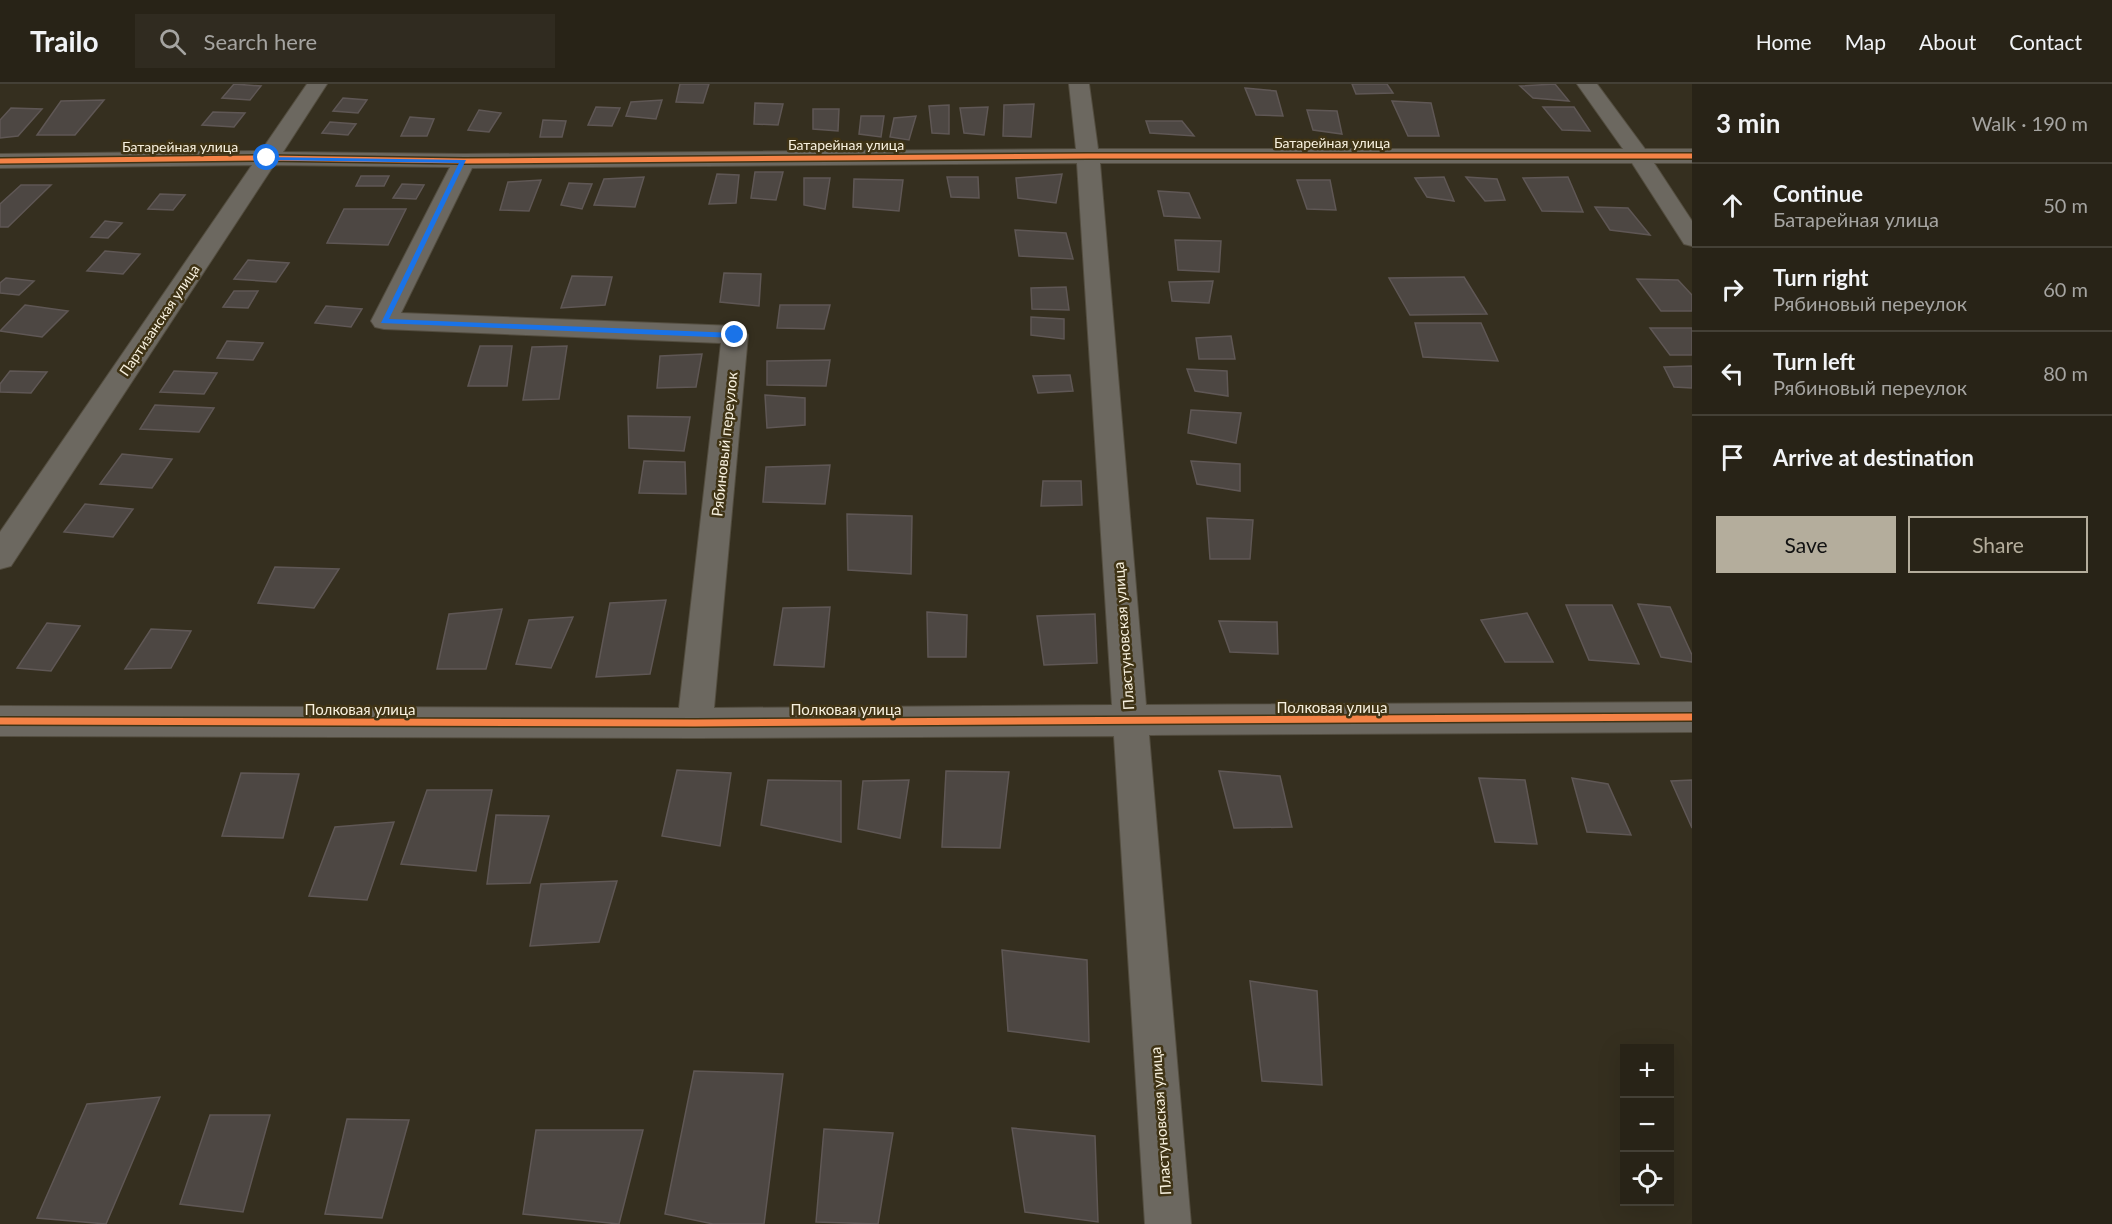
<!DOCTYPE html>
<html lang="en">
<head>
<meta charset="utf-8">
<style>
	body { margin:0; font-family:Lato,sans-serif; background:#302b20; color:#f1f3f6 }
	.controls { position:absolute; right:18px; bottom:18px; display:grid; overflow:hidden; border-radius:0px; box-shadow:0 6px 24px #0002 }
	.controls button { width:54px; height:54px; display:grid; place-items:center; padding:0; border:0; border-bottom:2px solid #444036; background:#282317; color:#f1f3f6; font:30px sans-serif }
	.stop { position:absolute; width:18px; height:18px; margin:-14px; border:4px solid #1a73e8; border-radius:50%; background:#fff }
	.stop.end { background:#1a73e8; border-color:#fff; box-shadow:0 2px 6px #0008 }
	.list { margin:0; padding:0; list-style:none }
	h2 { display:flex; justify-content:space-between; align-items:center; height:78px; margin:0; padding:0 24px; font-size:26px }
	h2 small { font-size:20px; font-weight:400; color:#a5a4a1 }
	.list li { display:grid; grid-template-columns:39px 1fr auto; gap:18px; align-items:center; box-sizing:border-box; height:84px; padding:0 24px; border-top:2px solid #444036 }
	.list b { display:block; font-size:22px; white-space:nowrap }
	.list p { margin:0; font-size:20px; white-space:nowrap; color:#a5a4a1 }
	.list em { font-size:20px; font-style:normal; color:#a5a4a1 }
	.actions { display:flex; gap:12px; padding:18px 24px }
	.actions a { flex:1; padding:14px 0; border:2px solid #b4ad9c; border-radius:0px; text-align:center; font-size:21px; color:#b4ad9c }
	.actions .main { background:#b4ad9c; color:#111 }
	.icon { flex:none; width:33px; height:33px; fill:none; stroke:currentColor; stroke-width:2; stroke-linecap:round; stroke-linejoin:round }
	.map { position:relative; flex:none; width:1692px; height:1140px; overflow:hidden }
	header { display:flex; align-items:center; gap:36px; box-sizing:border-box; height:84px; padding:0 30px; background:#282317; border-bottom:2px solid #444036 }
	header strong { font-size:28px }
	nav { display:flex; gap:33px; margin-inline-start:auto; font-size:21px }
	.search { width:420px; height:54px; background:#302b20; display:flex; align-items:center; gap:15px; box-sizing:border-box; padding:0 21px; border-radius:0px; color:#a5a4a1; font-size:22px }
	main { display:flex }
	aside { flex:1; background:#282317 }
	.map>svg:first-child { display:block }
</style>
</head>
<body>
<header>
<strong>Trailo</strong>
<div class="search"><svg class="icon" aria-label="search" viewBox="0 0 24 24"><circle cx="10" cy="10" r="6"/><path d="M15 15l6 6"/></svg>Search here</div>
<nav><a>Home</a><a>Map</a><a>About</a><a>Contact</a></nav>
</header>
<main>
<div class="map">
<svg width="1692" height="1140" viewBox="0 0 1692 1140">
	<rect width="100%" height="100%" fill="#352f1f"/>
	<path fill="#4d4743" stroke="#5f5755" stroke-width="1.5" d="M 234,0 L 261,2 L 250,16 L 222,14 Z
		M 680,0 L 709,0 L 703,19 L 676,18 Z
		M 1352,0 L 1387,0 L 1393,9 L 1356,10 Z
		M 1555,0 L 1569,17 L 1533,14 L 1520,2 Z
		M 1245,4 L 1276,7 L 1283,32 L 1256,31 Z
		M 343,14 L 367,16 L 358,29 L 333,27 Z
		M 104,16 L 75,51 L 37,51 L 61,17 Z
		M 662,16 L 656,35 L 626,32 L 631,18 Z
		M 1392,17 L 1431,19 L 1439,52 L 1408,52 Z
		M 755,19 L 783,20 L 778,41 L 754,40 Z
		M 1034,20 L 1031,53 L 1003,52 L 1004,21 Z
		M 949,21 L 949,50 L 932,49 L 929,22 Z
		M 596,23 L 620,24 L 612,42 L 588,41 Z
		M 988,23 L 984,51 L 964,49 L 960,24 Z
		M 1543,23 L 1574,23 L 1590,47 L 1562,46 Z
		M 11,24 L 42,25 L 18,52 L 0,54 L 0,36 Z
		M 813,25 L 839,25 L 838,47 L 813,45 Z
		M 479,26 L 501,29 L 489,48 L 468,46 Z
		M 1307,26 L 1337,27 L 1342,50 L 1313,46 Z
		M 213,28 L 245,29 L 234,43 L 202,41 Z
		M 861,32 L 884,32 L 881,53 L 859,50 Z
		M 916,32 L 909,56 L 890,53 L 894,34 Z
		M 410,33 L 434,35 L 427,52 L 401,52 Z
		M 543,36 L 566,37 L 562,53 L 540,53 Z
		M 1146,37 L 1182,37 L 1194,52 L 1150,49 Z
		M 330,38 L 356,40 L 348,51 L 322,49 Z
		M 755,88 L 783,88 L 776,116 L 751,114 Z
		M 717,90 L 739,91 L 736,119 L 709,120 Z
		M 1062,90 L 1056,119 L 1018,114 L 1016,94 Z
		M 361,92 L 389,92 L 384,102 L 356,102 Z
		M 644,93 L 635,123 L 594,121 L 604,95 Z
		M 947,93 L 978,93 L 979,114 L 951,113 Z
		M 1444,93 L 1454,117 L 1427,113 L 1415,94 Z
		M 1466,93 L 1497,95 L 1505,116 L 1485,117 Z
		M 1568,93 L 1583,128 L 1542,127 L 1523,94 Z
		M 804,94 L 830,94 L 825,125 L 804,121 Z
		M 854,95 L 903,96 L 899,127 L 853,123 Z
		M 541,96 L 529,127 L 500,126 L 508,98 Z
		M 1297,96 L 1330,96 L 1336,126 L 1307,125 Z
		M 569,99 L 592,100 L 582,125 L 561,121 Z
		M 402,100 L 424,101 L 416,115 L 393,114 Z
		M 21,101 L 51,101 L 8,143 L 0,143 L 0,120 Z
		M 1158,107 L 1189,109 L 1200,134 L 1164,132 Z
		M 160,110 L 185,111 L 173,126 L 148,125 Z
		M 1595,123 L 1628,124 L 1650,151 L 1610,146 Z
		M 344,125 L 406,125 L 388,161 L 327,159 Z
		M 105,137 L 122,139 L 108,154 L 91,153 Z
		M 1015,146 L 1066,149 L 1073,175 L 1019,172 Z
		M 1175,156 L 1221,157 L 1219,188 L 1178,186 Z
		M 105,167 L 140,170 L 123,190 L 87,187 Z
		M 248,176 L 289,179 L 276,198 L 234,195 Z
		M 724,189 L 761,190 L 759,222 L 720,218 Z
		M 572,192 L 612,193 L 605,221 L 561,224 Z
		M 1464,193 L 1487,230 L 1410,231 L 1389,194 Z
		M 6,194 L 34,197 L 19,211 L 0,209 L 0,199 Z
		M 1637,195 L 1678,196 L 1692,211 L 1692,227 L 1661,227 Z
		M 1213,197 L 1209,219 L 1172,217 L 1169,198 Z
		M 1066,203 L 1069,226 L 1032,225 L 1031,204 Z
		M 234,207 L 258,207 L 248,224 L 223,223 Z
		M 25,221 L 68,227 L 42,253 L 0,247 Z
		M 780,221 L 830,221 L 824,245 L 777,244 Z
		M 326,222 L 362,225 L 351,243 L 315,239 Z
		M 1031,233 L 1064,235 L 1064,255 L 1031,251 Z
		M 1415,239 L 1481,239 L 1498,277 L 1423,273 Z
		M 1650,244 L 1692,244 L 1692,271 L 1670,271 Z
		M 1231,252 L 1235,275 L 1199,275 L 1196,254 Z
		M 227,257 L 263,259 L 253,276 L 217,274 Z
		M 480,262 L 512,262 L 507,302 L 468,302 Z
		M 567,262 L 559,315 L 523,316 L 532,263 Z
		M 702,270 L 696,303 L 657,304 L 660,272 Z
		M 830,276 L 826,302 L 767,301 L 767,277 Z
		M 1692,282 L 1692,304 L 1674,303 L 1664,283 Z
		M 1187,285 L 1227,287 L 1228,312 L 1195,307 Z
		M 10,287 L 47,288 L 31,309 L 0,308 L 0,300 Z
		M 174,287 L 217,289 L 204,310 L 160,308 Z
		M 1070,291 L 1073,307 L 1038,309 L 1033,292 Z
		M 765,311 L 805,314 L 805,341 L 767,344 Z
		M 155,321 L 214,324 L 199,348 L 140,345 Z
		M 1191,326 L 1241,329 L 1236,359 L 1188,349 Z
		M 628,332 L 690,333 L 684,367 L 629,364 Z
		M 122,370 L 172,375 L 152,404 L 100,400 Z
		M 644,377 L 685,378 L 686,410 L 639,409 Z
		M 1191,377 L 1240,380 L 1240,407 L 1197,400 Z
		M 830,381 L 825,420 L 763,418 L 766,383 Z
		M 1043,397 L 1081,397 L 1082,421 L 1041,422 Z
		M 85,420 L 133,425 L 113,453 L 64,448 Z
		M 847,430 L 912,432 L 911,490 L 848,486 Z
		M 1207,434 L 1253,436 L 1250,475 L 1210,475 Z
		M 275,483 L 339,485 L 314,524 L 258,519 Z
		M 666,516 L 650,590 L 596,593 L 610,519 Z
		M 1638,520 L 1670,523 L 1692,571 L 1692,578 L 1661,573 Z
		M 1566,521 L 1612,521 L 1639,580 L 1589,576 Z
		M 830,523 L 824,583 L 774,581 L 783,524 Z
		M 502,525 L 486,585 L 437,585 L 449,530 Z
		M 927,528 L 967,531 L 966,573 L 928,573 Z
		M 1527,529 L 1553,578 L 1505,578 L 1481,536 Z
		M 1095,530 L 1097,579 L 1044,581 L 1037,532 Z
		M 573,533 L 551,584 L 516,580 L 529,536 Z
		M 1219,537 L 1277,538 L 1278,570 L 1230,568 Z
		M 47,539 L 80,542 L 51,587 L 17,584 Z
		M 151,545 L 191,547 L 171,584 L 125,585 Z
		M 677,686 L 731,689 L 720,762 L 662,752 Z
		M 946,687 L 1009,688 L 1000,764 L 942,763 Z
		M 1219,687 L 1280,692 L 1292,743 L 1234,744 Z
		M 241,689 L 299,690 L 283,754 L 222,752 Z
		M 1479,694 L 1525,696 L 1537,760 L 1495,758 Z
		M 1572,694 L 1608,700 L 1631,751 L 1587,748 Z
		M 768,696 L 841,697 L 841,758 L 761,741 Z
		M 909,696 L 900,754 L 858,745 L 863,697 Z
		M 1692,696 L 1692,744 L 1671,697 Z
		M 427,706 L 492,706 L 476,787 L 401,780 Z
		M 496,731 L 549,732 L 530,799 L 487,800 Z
		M 394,738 L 367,816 L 309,812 L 335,743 Z
		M 617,797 L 599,858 L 530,862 L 541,800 Z
		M 1002,866 L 1087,876 L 1089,958 L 1008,947 Z
		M 1250,897 L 1317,907 L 1322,1001 L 1262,997 Z
		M 694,987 L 783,990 L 764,1140 L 713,1140 L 665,1130 Z
		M 160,1013 L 106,1140 L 37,1134 L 87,1020 Z
		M 210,1031 L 270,1031 L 243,1128 L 180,1120 Z
		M 347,1035 L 409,1036 L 382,1134 L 325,1130 Z
		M 1012,1044 L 1095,1052 L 1098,1138 L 1025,1128 Z
		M 824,1045 L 893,1049 L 878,1140 L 816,1138 Z
		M 536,1046 L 643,1046 L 619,1140 L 523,1130 Z"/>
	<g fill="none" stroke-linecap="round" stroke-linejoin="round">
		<defs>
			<path id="minor" d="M 307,0 L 327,0 L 283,68 L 464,70 L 1076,65 L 1069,0 L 1089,0 L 1098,65 L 1623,65 L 1577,0 L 1597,0 L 1645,65 L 1692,65 L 1692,79 L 1654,79 L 1692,137 L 1692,162 L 1684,160 L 1632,79 L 1100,79 L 1146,621 L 1692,618 L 1692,648 L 1149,651 L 1191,1140 L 1145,1140 L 1114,652 L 695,654 L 0,652 L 0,622 L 679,624 L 721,259 L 384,245 L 375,243 L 371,237 L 450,83 L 274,81 L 11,482 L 0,485 L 0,448 L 252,81 L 0,84 L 0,70 L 261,67 ZM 1077,79 L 1112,621 L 714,624 L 748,251 L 744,245 L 735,242 L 401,229 L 472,84 Z"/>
		</defs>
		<use href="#minor" stroke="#534d3f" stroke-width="2"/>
		<use href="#minor" fill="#6c6860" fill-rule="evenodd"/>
		<defs>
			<path id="cycleway-far1" d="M 0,77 L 267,74 L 464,77 L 1088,72 L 1692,72"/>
			<path id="cycleway" d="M 0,637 L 695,639 L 1692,633"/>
		</defs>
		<use href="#cycleway-far1" stroke="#3f3315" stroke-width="8"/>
		<use href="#cycleway" stroke="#3f3315" stroke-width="10"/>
		<use href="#cycleway-far1" stroke="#f48246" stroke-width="5"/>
		<use href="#cycleway" stroke="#f48246" stroke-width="7"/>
	</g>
	<path fill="#1a73e8" d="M 265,73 L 466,76 L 389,235 L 735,249 L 739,251 L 735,254 L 381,239 L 459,79 L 267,76 Z"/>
	<g text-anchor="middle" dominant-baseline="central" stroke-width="5" stroke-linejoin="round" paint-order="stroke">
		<g font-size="14" fill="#f8f1df" stroke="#3f3315">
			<text x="1332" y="58">Батарейная улица</text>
			<text x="846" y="60">Батарейная улица</text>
			<text x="180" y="62">Батарейная улица</text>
			<text transform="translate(159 236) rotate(-56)">Партизанская улица</text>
		</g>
		<g font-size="15" fill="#f8f1df" stroke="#3f3315">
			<text transform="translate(724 360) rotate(-84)">Рябиновый переулок</text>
			<text transform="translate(1123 552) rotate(-94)">Пластуновская улица</text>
			<text x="1332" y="623">Полковая улица</text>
			<text x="360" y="625">Полковая улица</text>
			<text x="846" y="625">Полковая улица</text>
			<text transform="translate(1160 1037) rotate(-94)">Пластуновская улица</text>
		</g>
	</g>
</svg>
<div class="controls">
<button>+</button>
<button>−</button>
<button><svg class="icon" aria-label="locate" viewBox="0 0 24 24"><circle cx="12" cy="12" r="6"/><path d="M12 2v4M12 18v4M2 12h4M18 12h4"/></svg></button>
</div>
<div class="stop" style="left:267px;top:74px"></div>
<div class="stop end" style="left:735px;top:251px"></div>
</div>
<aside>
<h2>3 min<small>Walk · 190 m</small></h2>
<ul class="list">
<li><svg class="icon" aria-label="ahead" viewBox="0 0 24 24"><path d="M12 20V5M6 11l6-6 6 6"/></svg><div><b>Continue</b><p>Батарейная улица</p></div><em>50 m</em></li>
<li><svg class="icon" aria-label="right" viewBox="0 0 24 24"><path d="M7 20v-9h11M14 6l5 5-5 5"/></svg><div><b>Turn right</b><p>Рябиновый переулок</p></div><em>60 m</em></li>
<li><svg class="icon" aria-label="left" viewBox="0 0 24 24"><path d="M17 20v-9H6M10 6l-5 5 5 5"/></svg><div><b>Turn left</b><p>Рябиновый переулок</p></div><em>80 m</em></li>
<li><svg class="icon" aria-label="arrive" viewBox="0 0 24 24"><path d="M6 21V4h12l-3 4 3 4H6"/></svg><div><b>Arrive at destination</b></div></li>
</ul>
<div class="actions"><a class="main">Save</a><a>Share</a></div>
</aside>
</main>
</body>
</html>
